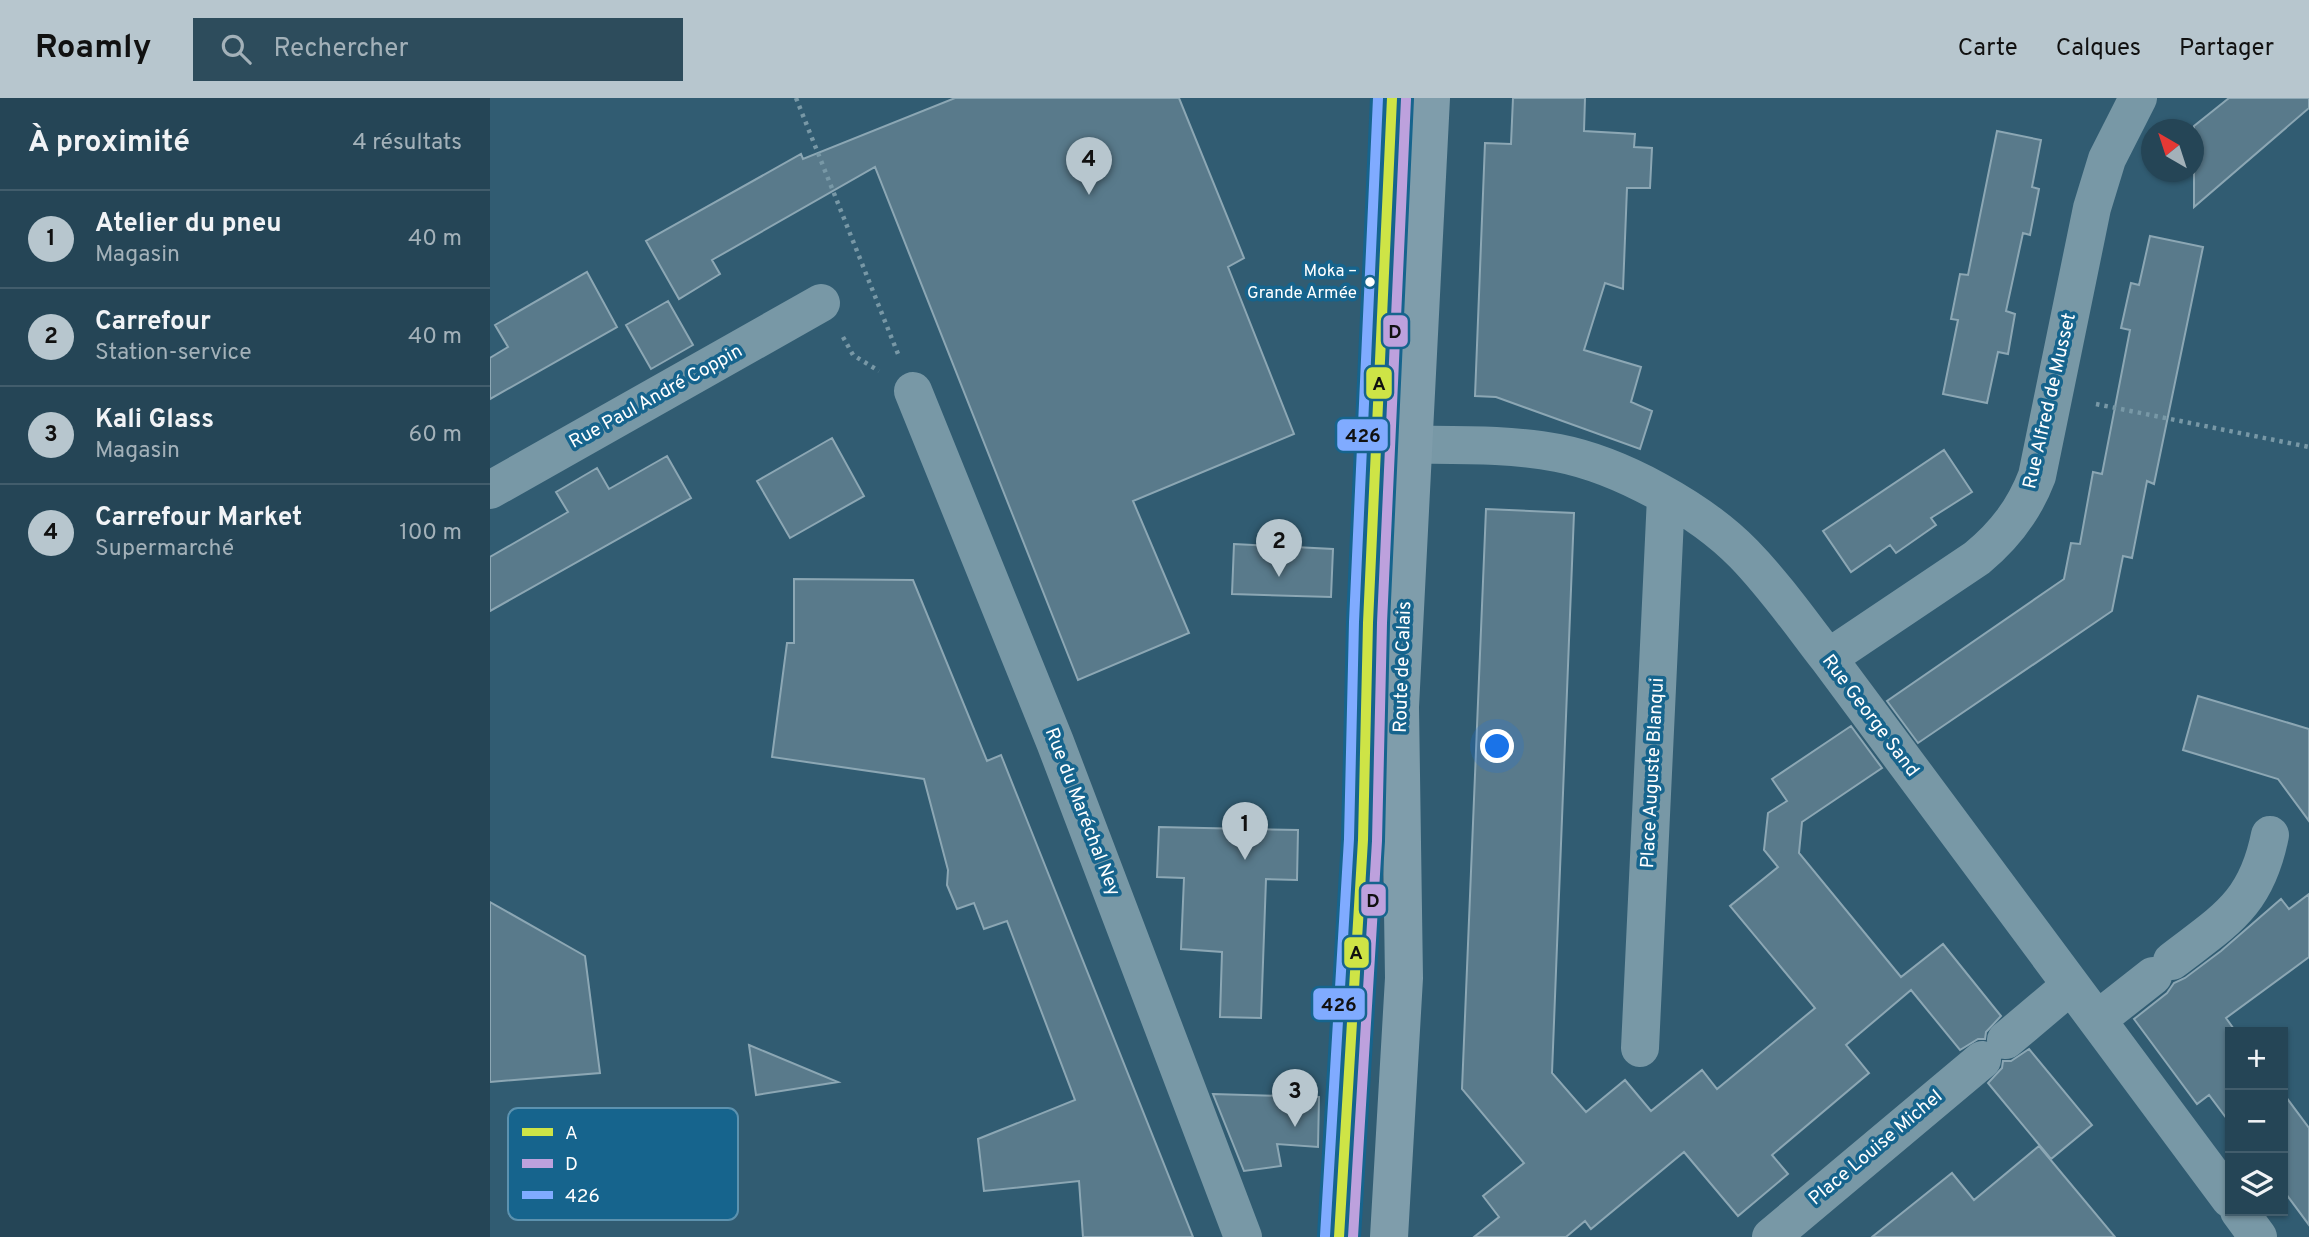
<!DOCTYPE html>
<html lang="fr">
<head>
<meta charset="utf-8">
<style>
	body { margin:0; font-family:Overpass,sans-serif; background:#2d4c5c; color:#f1f3f6 }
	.controls { position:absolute; right:21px; bottom:21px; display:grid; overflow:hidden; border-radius:0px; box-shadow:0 2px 5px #0004 }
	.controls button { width:63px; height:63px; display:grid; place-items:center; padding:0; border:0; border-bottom:2px solid #425d6c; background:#254556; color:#f1f3f6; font:35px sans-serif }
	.compass { position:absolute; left:1651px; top:21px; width:63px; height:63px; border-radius:50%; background:#254556; box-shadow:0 2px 5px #0004; rotate:321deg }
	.you { position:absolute; left:1008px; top:649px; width:24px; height:24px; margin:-18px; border:5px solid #fff; border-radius:50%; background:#1a73e8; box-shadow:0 0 0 10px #1a73e833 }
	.badge { display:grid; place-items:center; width:46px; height:46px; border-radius:50%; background:#b7c6ce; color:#111; font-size:23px; font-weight:700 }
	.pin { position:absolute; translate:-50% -58px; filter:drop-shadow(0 2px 4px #0008) }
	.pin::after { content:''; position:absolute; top:37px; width:24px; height:21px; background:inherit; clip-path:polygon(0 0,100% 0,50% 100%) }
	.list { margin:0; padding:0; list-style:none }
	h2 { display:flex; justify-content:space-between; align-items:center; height:91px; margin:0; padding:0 28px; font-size:30px }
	h2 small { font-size:23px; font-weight:400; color:#a3b1b9 }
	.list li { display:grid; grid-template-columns:46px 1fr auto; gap:21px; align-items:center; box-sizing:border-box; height:98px; padding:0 28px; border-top:2px solid #425d6c }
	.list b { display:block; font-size:26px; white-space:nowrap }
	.list p { margin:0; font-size:23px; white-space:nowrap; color:#a3b1b9 }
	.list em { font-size:23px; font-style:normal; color:#a3b1b9 }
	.icon { flex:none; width:38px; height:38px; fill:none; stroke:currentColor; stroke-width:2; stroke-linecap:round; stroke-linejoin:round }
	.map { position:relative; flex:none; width:1819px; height:1139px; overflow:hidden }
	header { display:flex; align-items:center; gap:42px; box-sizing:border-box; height:98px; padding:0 35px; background:#b7c6ce; color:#111 }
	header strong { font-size:33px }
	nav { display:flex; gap:38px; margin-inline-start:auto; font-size:24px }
	.search { width:490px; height:63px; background:#2d4c5c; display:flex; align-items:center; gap:18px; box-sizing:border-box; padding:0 24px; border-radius:0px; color:#a3b1b9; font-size:26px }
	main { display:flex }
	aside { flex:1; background:#254556 }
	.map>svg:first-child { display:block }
</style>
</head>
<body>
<header>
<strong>Roamly</strong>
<div class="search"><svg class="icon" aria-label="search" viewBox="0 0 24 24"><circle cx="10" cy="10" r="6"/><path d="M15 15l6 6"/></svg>Rechercher</div>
<nav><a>Carte</a><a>Calques</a><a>Partager</a></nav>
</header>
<main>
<aside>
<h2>À proximité<small>4 résultats</small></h2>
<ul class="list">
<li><span class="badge">1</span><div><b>Atelier du pneu</b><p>Magasin</p></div><em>40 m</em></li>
<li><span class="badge">2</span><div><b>Carrefour</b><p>Station-service</p></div><em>40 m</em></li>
<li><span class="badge">3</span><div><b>Kali Glass</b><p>Magasin</p></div><em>60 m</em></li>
<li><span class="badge">4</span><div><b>Carrefour Market</b><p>Supermarché</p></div><em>100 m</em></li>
</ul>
</aside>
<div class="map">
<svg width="1819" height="1139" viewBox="0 0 1819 1139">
	<rect width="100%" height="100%" fill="#315c72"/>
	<path fill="#597a8b" stroke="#8ca7b4" stroke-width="2" d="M 465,0 L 689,0 L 754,160 L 738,169 L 804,336 L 643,403 L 699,535 L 588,582 L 385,69 L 222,162 L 230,176 L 189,201 L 156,143 L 311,56 L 313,61 Z
		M 1023,0 L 1095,0 L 1094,33 L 1145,36 L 1144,49 L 1162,50 L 1160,90 L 1137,90 L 1133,191 L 1115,185 L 1094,252 L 1151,269 L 1141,304 L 1162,313 L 1150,351 L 1006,299 L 985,298 L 995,45 L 1021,46 Z
		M 1739,0 L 1819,0 L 1819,10 L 1704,109 L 1704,28 Z
		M 1507,33 L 1551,42 L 1542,89 L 1549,91 L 1540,137 L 1533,135 L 1516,213 L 1525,216 L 1518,256 L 1508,254 L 1497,305 L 1453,296 L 1468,222 L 1461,221 L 1470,176 L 1478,177 Z
		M 1660,138 L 1713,149 L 1664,386 L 1657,383 L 1642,460 L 1633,458 L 1622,513 L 1428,645 L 1397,603 L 1574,481 L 1581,445 L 1590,446 L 1603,374 L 1612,376 L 1640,232 L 1631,230 L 1641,185 L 1649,187 Z
		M 97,174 L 127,229 L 0,301 L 0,260 L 18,249 L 5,227 Z
		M 178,203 L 203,247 L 161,271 L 136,227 Z
		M 342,340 L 374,398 L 300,440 L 267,383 Z
		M 1454,352 L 1482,394 L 1441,420 L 1446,427 L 1406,455 L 1400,447 L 1361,474 L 1333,433 Z
		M 177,358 L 201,400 L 0,513 L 0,459 L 78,414 L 66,394 L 107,370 L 119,391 Z
		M 996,411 L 1084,415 L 1062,975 L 1096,1014 L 1135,982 L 1161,1013 L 1212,972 L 1227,991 L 1325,910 L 1240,808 L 1288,769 L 1274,752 L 1278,715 L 1297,703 L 1282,681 L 1361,628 L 1392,670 L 1312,724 L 1309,755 L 1411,879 L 1453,846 L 1511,918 L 1496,934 L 1495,941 L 1488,941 L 1470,952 L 1421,892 L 1356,947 L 1379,975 L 1282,1057 L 1298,1076 L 1248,1118 L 1194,1054 L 1101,1131 L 1095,1123 L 1076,1139 L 984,1139 L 1009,1119 L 993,1098 L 1034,1065 L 972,991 Z
		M 744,446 L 843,451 L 841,499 L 742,496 Z
		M 304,481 L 423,482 L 497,663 L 511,657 L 703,1139 L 593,1139 L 589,1083 L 494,1093 L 488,1041 L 585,1002 L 517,823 L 494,831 L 484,805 L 467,811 L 457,787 L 458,772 L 434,681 L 282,659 L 297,545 L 304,545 Z
		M 1708,598 L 1819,631 L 1819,723 L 1788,681 L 1693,652 Z
		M 669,729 L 808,732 L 807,782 L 776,781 L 771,920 L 730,919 L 732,854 L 691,851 L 694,780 L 667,779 Z
		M 1819,796 L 1819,859 L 1736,920 L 1746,934 L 1740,934 L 1740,1025 L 1719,997 L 1707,1006 L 1644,921 L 1677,895 L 1684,885 L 1695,880 L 1731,853 L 1791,801 L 1799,811 Z
		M 0,804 L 95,858 L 110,975 L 0,984 Z
		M 259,947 L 348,984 L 266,997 Z
		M 1539,951 L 1602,1027 L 1561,1061 L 1498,985 L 1512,970 L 1513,963 L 1521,963 Z
		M 1793,995 L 1819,1030 L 1819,1127 L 1793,1092 Z
		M 723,996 L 829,999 L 828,1049 L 787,1046 L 791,1068 L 754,1073 Z
		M 1549,1048 L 1625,1139 L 1382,1139 L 1462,1075 L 1484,1102 Z"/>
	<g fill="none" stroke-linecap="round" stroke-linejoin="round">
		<path stroke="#7898a6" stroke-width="4.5" stroke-dasharray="3.5 5" stroke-linecap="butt" d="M 306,0 L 408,256
			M 353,239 L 363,257 L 389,273
			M 1606,306 L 1819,349"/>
		<path stroke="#7898a6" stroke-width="38" d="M 423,293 L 565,644 L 753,1139
			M 892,346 C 949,348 1012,344 1068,355 C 1130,367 1210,411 1254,456 C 1285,488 1311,525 1338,560 L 1740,1101
			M 0,392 L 331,205
			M 1338,560 L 1487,460 C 1515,437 1534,412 1547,378 L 1602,110 L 1617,61 L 1648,0
			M 1682,863 C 1735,822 1766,807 1780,737
			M 1607,922 L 1663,878
			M 1516,942 L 1580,888
			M 1150,950 L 1176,399
			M 1749,1113 L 1768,1139
			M 1281,1139 L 1492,962"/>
		<path stroke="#7f9dab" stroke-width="38" d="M 849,1139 L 873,742 L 878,525 L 902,0
			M 899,1139 L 914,880 L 910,609 L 941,0"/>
		<defs>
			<path id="bus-1" d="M 849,1139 L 873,742 L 878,525 L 902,0"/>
			<path id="bus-2" d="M 863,1139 L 887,743 L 892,525 L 916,1"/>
			<path id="bus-3" d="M 835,1138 L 859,741 L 864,524 L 888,0"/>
		</defs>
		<use href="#bus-1" stroke="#16648d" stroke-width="16"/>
		<use href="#bus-2" stroke="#16648d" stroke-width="16"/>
		<use href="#bus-3" stroke="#16648d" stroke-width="16"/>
		<use href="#bus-1" stroke="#cee446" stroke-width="10"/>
		<use href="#bus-2" stroke="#bda1dd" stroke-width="10"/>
		<use href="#bus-3" stroke="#80abff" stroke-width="10"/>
	</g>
	<circle fill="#fff" stroke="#16648d" stroke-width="2.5" cx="880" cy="184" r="6"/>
	<g text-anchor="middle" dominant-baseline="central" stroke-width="7" stroke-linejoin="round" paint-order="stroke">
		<g font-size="17" fill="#fff" stroke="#16648d" text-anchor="end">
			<text x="867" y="174">Moka –<tspan x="867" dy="22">Grande Armée</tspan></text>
		</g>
		<g font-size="19" fill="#fff" stroke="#16648d">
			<text transform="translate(166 299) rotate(-29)">Rue Paul André Coppin</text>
			<text transform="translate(1560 303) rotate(-77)">Rue Alfred de Musset</text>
			<text transform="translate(913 569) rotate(-88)">Route de Calais</text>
			<text transform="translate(1380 618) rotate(53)">Rue George Sand</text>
			<text transform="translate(1163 675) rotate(-87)">Place Auguste Blanqui</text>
			<text transform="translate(592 714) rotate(69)">Rue du Maréchal Ney</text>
			<text transform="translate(1386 1050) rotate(-40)">Place Louise Michel</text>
		</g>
	</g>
	<rect x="18" y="1010" width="230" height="112" rx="10" fill="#16648d" stroke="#5c92af" stroke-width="2"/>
	<rect x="32" y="1030" width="31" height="8" fill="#cee446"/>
	<rect x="32" y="1061" width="31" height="9" fill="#bda1dd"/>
	<rect x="32" y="1093" width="31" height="8" fill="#80abff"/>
	<g font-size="19" fill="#fff">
		<text x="75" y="1041">A</text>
		<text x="75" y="1072">D</text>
		<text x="75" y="1104">426</text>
	</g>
	<g stroke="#16648d" stroke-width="2.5">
		<rect x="892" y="216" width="27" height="34" rx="7" fill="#bda1dd"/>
		<rect x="875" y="268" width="28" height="34" rx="7" fill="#cee446"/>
		<rect x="846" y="320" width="53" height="34" rx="7" fill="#80abff"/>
		<rect x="870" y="785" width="27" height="34" rx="7" fill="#bda1dd"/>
		<rect x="853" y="838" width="27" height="33" rx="7" fill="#cee446"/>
		<rect x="822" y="889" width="54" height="34" rx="7" fill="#80abff"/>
	</g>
	<g font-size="19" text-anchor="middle" font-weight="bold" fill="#111">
		<text x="905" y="240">D</text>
		<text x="889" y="292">A</text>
		<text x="873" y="344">426</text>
		<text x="883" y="809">D</text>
		<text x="866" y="861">A</text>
		<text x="849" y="913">426</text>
	</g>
</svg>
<div class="controls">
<button>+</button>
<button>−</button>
<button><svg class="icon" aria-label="layers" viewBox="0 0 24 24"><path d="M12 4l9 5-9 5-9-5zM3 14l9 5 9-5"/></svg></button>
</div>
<svg class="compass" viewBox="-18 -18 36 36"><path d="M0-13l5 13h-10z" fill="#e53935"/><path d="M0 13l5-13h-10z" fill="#a3b1b9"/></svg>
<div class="you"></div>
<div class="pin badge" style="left:755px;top:762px">1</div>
<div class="pin badge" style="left:789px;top:479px">2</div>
<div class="pin badge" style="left:805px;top:1029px">3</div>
<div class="pin badge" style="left:599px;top:97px">4</div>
</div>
</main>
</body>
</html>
